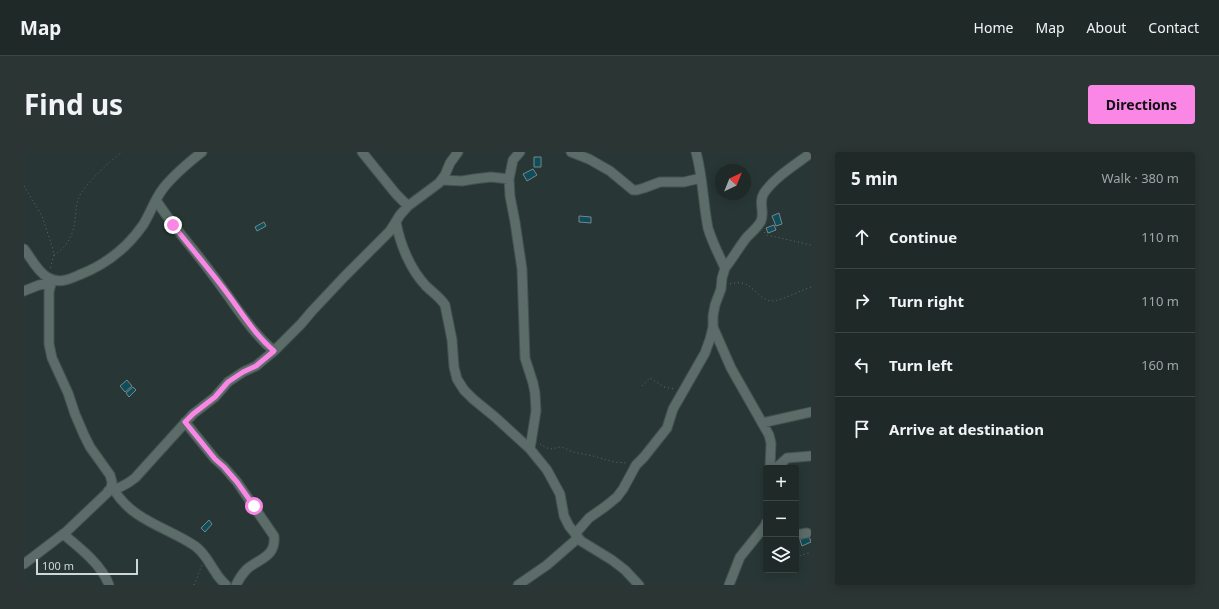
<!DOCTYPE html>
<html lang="en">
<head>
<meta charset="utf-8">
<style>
	body { margin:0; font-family:"Noto Sans",sans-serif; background:#2b3534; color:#f1f3f6 }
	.controls { position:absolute; right:12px; bottom:12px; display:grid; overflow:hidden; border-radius:4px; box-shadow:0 2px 10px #0003 }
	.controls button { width:36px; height:36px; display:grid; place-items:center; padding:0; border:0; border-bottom:1px solid #3c4545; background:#1e2928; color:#f1f3f6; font:20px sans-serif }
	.compass { position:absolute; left:691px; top:12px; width:36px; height:36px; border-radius:50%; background:#1e2928; box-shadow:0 2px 10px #0003; rotate:43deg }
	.scale { position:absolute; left:12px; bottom:10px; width:102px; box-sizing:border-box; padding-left:4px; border:2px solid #ced7d5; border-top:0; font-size:11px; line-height:14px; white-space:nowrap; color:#ced7d5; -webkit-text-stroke:3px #283735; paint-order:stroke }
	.stop { position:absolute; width:12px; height:12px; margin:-9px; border:3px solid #fa87e6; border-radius:50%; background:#fff }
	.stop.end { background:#fa87e6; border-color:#fff; box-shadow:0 1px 4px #0008 }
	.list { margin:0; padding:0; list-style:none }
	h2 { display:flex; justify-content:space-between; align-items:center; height:52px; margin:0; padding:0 16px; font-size:17px }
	h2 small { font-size:13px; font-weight:400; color:#a1a6a8 }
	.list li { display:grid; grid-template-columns:26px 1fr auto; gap:12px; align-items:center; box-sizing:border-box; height:64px; padding:0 16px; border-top:1px solid #3c4545 }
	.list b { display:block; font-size:15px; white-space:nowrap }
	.list em { font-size:13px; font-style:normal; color:#a1a6a8 }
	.icon { flex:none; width:22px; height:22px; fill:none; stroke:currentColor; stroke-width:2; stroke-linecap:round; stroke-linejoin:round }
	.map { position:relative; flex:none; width:787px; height:433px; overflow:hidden; border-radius:4px }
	header { display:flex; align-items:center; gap:24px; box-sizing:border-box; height:56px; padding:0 20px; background:#1e2928; border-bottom:1px solid #3c4545 }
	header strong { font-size:19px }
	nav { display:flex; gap:22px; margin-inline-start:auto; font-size:14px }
	.intro { display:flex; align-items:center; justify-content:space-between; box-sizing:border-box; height:96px; padding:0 24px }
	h1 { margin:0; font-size:28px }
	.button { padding:10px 18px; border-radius:4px; background:#fa87e6; color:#111; font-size:14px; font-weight:700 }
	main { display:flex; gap:24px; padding:0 24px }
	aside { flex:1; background:#1e2928; border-radius:4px; box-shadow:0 2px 10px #0003 }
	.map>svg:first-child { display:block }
</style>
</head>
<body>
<header>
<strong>Map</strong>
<nav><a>Home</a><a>Map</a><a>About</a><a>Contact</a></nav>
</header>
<div class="intro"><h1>Find us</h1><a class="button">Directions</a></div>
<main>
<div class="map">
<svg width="787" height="433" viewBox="0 0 787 433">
	<rect width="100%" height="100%" fill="#283735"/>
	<path fill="#0e4d59" stroke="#77878c" d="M 510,5 L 517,5 L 517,15 L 510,15 Z
		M 509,17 L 513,23 L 503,29 L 499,22 Z
		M 755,61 L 758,72 L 752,74 L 748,64 Z
		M 555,64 L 567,65 L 567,71 L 555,70 Z
		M 240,70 L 242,74 L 233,79 L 231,75 Z
		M 750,73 L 752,78 L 744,81 L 742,76 Z
		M 103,228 L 108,234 L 101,240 L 96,234 Z
		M 109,235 L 112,238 L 105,245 L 102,241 Z
		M 185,368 L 188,372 L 181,380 L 177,376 Z
		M 785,384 L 787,390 L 778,394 L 776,388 Z"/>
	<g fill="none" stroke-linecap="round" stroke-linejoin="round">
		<defs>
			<path id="minor" d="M 338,0 L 372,42 L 384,54
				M 496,0 L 489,8 L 485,27 L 486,44 L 491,70 L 498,117 L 501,206 L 509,231 L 511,241 L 512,259 L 506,297
				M 547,0 L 565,7 L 586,19 L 609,38 L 613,38 L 620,36 L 636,30 L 660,30 L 677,26
				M 417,28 L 438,29 L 450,27 L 467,25 L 485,27
				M 132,48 C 149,75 170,97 188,122 C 208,148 225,178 250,199
				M 372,70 C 376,92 386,117 402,134 C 408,140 416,145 421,153 L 428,188 L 430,215 L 433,227 L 440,238 L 449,247 L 471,265 L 506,297 L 523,318 L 536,342 L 540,364 L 545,374 L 557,389 L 588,408 L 601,418 L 615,433
				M 0,97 C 7,106 13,119 23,125 C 34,132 44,128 55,123 C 81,113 103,96 119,73 C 126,62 130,49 138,38 C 149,23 164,11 178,0
				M 701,116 C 709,106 715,95 723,85 C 728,80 734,75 737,69 C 741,60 734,50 740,41 C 751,25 771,13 787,1
				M 0,139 L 15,133 L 27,131
				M 689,175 L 707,216 L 745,283 L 747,291 L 746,316
				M 161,270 L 191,307 L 200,315 L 213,330 L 250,384 C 252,405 236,406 223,417 C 219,421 215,427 212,433
				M 738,271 L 787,260
				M 752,316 L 763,306 L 787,304
				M 90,338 C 109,369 143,375 171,394 C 181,401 185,411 192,421 C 194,425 198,429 202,433
				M 84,339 C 95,337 102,333 111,326 L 169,262 L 191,245 L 204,230 L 219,220 L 232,214 L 250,199 L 277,172 L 288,159 L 321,124 L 366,79 L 376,63 L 384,54 L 415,31 L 421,23 L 426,11 L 434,0
				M 39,382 C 55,395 78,413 85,433
				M 551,382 L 565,366 L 582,354 L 593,345 L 599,337 L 612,313 L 620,305 L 643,276 L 649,257 L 681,201 L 686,187 L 689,175 L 689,164 L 691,153 L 697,137 L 698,126 L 701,116 C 695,103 688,90 684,76 C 679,51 679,25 672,0
				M 772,383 L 783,381
				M 0,412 L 43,379 L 83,341 L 87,336 L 88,330 L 86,323 L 66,295 L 60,283 L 51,262 L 44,241 L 28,206 L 25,192 L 25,140 L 28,128
				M 494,433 L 523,413 L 554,386
				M 705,433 L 716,405 L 741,374 L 742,371"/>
		</defs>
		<use href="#minor" stroke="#455250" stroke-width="11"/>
		<path stroke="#5d6a68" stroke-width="1" stroke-dasharray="1 3" stroke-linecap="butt" d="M 0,34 L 18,64 L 28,94 L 30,103 L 26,117
			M 740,80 L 743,83 L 787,93
			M 30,103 C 43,95 50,82 51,67 C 52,59 52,52 55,45 C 61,32 86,9 98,0
			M 706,132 C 728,125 732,148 748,149 C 757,149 777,138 787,135
			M 618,234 L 626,226 L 640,235 L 651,237
			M 516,292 L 523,296 L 527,297 L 536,295 L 540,296 L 549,300 L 569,304 L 590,310 L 603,311
			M 772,405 L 787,400
			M 170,433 L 178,413"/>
		<use href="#minor" stroke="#5b6c69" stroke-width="9"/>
	</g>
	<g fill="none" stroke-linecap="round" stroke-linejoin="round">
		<path stroke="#fa87e6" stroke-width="5" d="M 149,73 C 167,96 186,118 203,141 C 218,161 231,183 250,199 L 232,214 L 219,220 L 204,230 L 191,245 L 169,262 L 161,270 L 191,307 L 200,315 L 213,330 L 230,354"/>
	</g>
</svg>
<div class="controls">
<button>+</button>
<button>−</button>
<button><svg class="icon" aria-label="layers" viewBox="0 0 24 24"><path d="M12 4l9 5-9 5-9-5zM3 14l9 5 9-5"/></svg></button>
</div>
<svg class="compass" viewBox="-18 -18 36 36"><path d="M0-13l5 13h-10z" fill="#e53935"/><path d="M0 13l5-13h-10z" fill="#a1a6a8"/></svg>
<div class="scale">100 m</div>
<div class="stop" style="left:230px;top:354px"></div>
<div class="stop end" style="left:149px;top:73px"></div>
</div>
<aside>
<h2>5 min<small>Walk · 380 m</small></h2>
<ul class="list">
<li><svg class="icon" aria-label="ahead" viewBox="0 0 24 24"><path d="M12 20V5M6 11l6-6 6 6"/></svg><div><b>Continue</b></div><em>110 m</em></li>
<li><svg class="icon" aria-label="right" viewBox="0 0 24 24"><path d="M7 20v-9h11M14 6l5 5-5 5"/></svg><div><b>Turn right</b></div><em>110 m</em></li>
<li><svg class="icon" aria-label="left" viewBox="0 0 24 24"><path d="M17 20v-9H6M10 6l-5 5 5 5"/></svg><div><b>Turn left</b></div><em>160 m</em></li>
<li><svg class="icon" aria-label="arrive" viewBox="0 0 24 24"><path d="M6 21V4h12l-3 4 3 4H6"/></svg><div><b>Arrive at destination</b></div></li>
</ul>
</aside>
</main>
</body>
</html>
